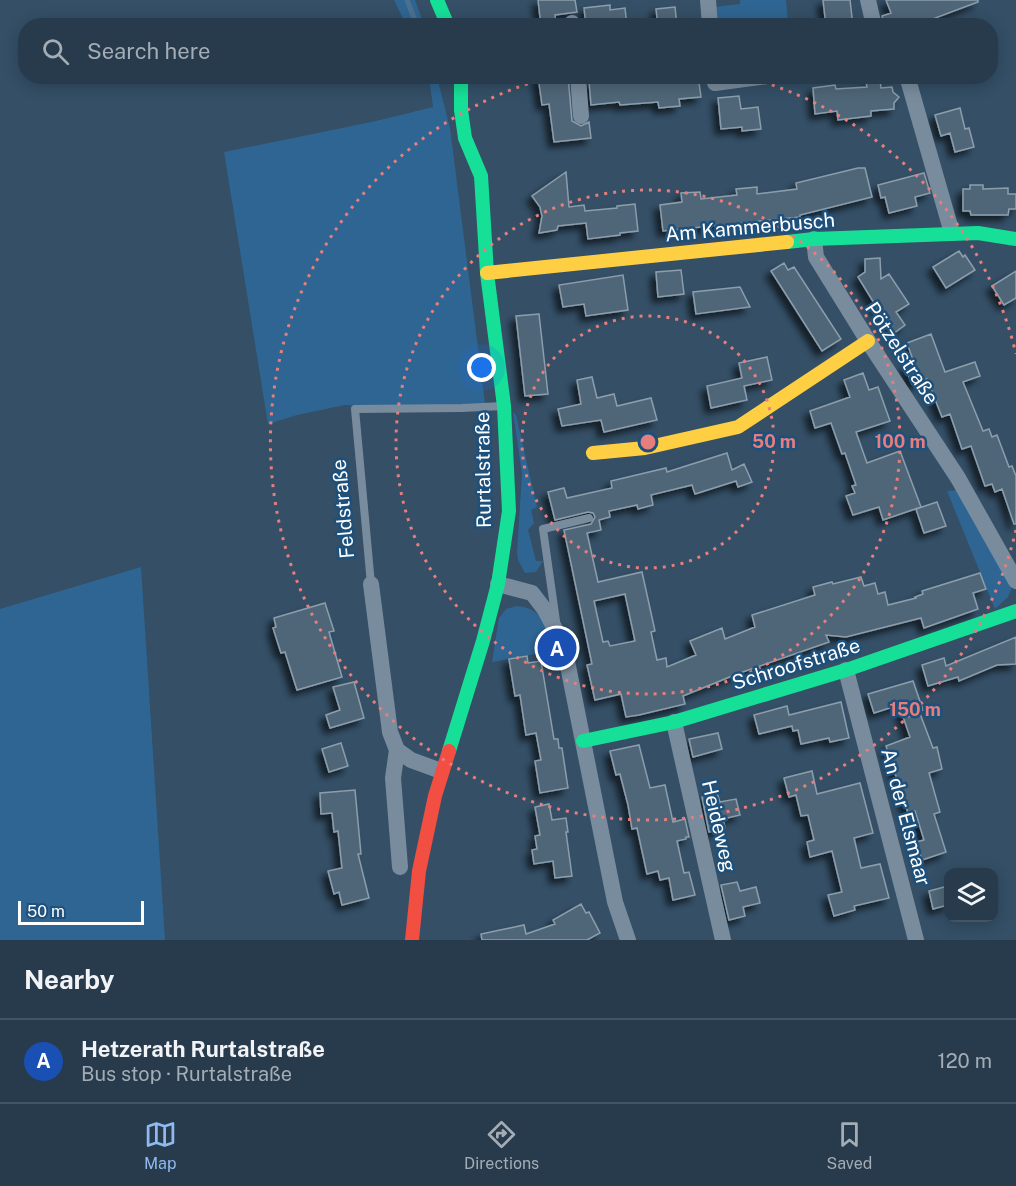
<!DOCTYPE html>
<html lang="en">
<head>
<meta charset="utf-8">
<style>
	body { margin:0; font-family:"Public Sans",sans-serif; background:#2f4253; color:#f1f3f6 }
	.controls { position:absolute; right:18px; bottom:18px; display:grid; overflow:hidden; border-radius:12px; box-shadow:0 3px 15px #0003 }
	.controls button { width:54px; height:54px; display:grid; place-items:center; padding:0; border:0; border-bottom:2px solid #435564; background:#273b4c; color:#f1f3f6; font:30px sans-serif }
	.scale { position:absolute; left:18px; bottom:15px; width:126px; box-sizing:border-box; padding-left:6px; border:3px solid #fff; border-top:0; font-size:16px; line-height:21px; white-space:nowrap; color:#fff; -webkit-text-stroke:4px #1e507c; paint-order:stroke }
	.you { position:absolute; left:482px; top:368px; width:21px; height:21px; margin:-15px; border:4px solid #fff; border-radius:50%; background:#1a73e8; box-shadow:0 0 0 9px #1a73e833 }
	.badge { display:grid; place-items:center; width:39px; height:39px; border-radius:50%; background:#90b9f0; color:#fff; font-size:20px; font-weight:700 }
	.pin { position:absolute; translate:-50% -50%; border:3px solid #fff; box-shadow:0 2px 6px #0006 }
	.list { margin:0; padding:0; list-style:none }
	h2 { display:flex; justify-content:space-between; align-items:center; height:78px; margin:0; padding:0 24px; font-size:26px }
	h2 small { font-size:20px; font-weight:400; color:#a4adb5 }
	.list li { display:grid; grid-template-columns:39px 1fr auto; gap:18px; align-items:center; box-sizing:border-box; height:84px; padding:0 24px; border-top:2px solid #435564 }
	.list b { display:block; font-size:22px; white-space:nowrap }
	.list p { margin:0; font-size:20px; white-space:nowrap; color:#a4adb5 }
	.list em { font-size:20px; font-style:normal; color:#a4adb5 }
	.icon { flex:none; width:33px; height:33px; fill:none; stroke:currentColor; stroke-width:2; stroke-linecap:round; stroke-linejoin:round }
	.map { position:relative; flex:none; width:1016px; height:940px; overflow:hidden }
	.search { position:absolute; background:#273b4c; box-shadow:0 3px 15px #0003; left:18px; right:18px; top:18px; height:66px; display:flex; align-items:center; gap:15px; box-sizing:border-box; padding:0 21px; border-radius:24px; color:#a4adb5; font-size:22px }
	.sheet { height:162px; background:#273b4c }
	nav { display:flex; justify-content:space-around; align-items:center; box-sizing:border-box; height:84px; border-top:2px solid #435564; background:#273b4c; font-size:16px; color:#a4adb5 }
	nav a { display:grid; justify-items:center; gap:3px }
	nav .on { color:#90b9f0 }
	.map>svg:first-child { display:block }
</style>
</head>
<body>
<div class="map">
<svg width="1016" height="940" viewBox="0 0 1016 940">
	<defs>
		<filter id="shadow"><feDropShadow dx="-5.5" dy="5.5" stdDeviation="3" flood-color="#0009"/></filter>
	</defs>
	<rect width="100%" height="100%" fill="#344f66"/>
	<path fill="#2f6592" d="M 394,0 L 415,0 L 424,25 L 406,25 Z
		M 740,0 L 786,0 L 788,24 L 716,25 L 715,7 L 740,4 Z
		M 429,77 L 437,77 L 450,128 L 485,403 L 426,409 L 345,405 L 297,415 L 268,424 L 224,152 L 376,121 L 433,107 Z
		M 513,412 L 516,415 L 537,507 L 531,510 L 534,523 L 528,530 L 536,561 L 543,561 L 536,572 L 525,573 L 518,560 L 517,552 L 522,474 Z
		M 960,490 L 1012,587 L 1008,597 L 995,609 L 947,491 Z
		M 141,567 L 165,940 L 0,940 L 0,609 Z
		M 516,606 C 545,608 547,628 552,651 L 492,662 L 499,618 L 506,609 Z"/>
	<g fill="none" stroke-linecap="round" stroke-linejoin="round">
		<path stroke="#4c7090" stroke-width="5" d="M 407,0 L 417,26"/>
	</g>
	<path fill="#506678" stroke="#8c9eac" stroke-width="1.5" fill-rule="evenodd" filter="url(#shadow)" d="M 538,0 L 575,0 L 577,12 L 555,15 L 556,26 L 541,26 Z
		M 823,0 L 850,0 L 853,26 L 826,26 Z
		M 886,0 L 978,0 L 978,2 L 914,26 L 884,26 L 882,16 L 891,13 Z
		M 610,5 L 610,10 L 625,8 L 627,26 L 586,26 L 584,8 Z
		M 675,7 L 677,26 L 658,26 L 656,9 Z
		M 538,76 L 568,76 L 572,121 L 581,126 L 589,122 L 591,138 L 554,142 L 549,104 L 542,105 Z
		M 651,76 L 698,76 L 701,97 L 679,99 L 680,106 L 659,108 L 658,102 L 620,105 L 619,102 L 591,105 L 589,81 Z
		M 880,80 L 881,88 L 892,87 L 893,92 L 899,97 L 894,103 L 894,109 L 871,111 L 871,116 L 838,120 L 837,111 L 815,114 L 813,88 L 835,85 L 836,89 L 867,87 L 866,82 Z
		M 739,96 L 741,109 L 758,107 L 761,129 L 742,131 L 742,127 L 721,129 L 718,98 Z
		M 960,108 L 965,129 L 969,128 L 974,147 L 955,152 L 950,133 L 941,136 L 935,115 Z
		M 858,168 L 865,168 L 872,197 L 800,215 L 800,217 L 663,231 L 660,205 L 682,202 L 681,193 L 700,192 L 701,199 L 737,195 L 736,189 L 757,187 L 757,194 L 797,189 L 796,183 Z
		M 566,172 L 569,207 L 584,205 L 585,211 L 617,208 L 617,206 L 635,204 L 638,231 L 620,233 L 620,235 L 588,239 L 586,223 L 558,226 L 557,230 L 539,233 L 542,216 L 540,207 L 532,196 Z
		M 924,173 L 930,193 L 915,197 L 917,206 L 889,213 L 885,197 L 881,198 L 878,185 Z
		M 970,185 L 983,185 L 983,189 L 1008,188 L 1008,194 L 1016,194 L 1016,209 L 1009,209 L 1008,215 L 971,215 L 970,211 L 963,211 L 963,189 L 970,189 Z
		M 959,251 L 963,257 L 965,255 L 975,270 L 946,288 L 933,267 Z
		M 880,258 L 881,279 L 889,274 L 909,304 L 896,312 L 905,325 L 893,334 L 858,277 L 865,272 L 865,259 Z
		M 784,263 L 788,270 L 794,267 L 841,339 L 822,351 L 771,271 Z
		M 681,270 L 684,294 L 658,297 L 656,272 Z
		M 1016,271 L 1016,298 L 1004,305 L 992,286 Z
		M 623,275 L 628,310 L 586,316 L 584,304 L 563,307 L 559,285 Z
		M 740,287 L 750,307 L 696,314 L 693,292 Z
		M 539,314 L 548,394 L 525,396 L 516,316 Z
		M 931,334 L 945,372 L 975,362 L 980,376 L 963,382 L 983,431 L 989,429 L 992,437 L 997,435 L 1009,467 L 1012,466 L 1016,476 L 1016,524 L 1014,524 L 1002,489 L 995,492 L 992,484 L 985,486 L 971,446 L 962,449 L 950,414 L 942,417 L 927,379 L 912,384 L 905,366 L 914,363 L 907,343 Z
		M 767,357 L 772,380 L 744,386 L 747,400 L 711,408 L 707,386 L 742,378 L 739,363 Z
		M 863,373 L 869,390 L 878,387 L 890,421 L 856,432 L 867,463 L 900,451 L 921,507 L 883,520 L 879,507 L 853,515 L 846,496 L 855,493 L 852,486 L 856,485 L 845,453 L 842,454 L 831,423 L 815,428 L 810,411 L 850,397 L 844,380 Z
		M 592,377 L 597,398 L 614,394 L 617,406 L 651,398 L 657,420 L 604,432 L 601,420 L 562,426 L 558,409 L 581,404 L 577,380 Z
		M 727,453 L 732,470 L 744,464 L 752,482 L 738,487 L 736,481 L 695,494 L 692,485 L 651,495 L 653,505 L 638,509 L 637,505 L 609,511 L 610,517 L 599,520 L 601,530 L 587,533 L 598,582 L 642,572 L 655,631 L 651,632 L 657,660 L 666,658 L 667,667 L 696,655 L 690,641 L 722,628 L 725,639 L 755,627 L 752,615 L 815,595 L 813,587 L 832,582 L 833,584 L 861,577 L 864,586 L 875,583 L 878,594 L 885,592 L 888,605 L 916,598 L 915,597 L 923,594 L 922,591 L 980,573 L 986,589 L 973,593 L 978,609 L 924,628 L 921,618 L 846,637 L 826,635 L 829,642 L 737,674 L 683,696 L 685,704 L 639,715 L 626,717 L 621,694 L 595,700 L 587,665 L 592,664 L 564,530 L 591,524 L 595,517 L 593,513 L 588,512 L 555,520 L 548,492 L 564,488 L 567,498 L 612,488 L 611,481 L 666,468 L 667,472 ZM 625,594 L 635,641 L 610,646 L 608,641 L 603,642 L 594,601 Z
		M 937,502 L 946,526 L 924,533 L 916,509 Z
		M 325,603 L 334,631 L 329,632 L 342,677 L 297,690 L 285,652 L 281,653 L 273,628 L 276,627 L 274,618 Z
		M 1016,637 L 1016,664 L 997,665 L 959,681 L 958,677 L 928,686 L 922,665 L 944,658 L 946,666 Z
		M 527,656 L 528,663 L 541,661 L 554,739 L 558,739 L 559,748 L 562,748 L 568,788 L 540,793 L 535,761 L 541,760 L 536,733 L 526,735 L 520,695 L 515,696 L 509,659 Z
		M 913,681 L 923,710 L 919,711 L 933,748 L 937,747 L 942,769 L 929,773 L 940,812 L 934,814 L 946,852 L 922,860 L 916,842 L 924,840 L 915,811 L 908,813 L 886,746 L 910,737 L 899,705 L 874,713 L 868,694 Z
		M 354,682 L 364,718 L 330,728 L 326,715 L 340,710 L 333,687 Z
		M 841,702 L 849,738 L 830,742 L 829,738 L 801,744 L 798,730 L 793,731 L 792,726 L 759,734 L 754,715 L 787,706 L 789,715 Z
		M 718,733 L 722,749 L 693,757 L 689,739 Z
		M 341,743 L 348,766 L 329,772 L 322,749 Z
		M 639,745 L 650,788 L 665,785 L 673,822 L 685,819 L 689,837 L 686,837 L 686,839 L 677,841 L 684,873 L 689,872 L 695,895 L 673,900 L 669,878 L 660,880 L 658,871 L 647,874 L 637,828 L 632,829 L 628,805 L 620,774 L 616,775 L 610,751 Z
		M 812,771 L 817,794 L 860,783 L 873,833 L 854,838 L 861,868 L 880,864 L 889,898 L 854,906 L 855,910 L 834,916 L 828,895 L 842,892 L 832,851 L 810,857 L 807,842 L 814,840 L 808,815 L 801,816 L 796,795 L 789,797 L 784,778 Z
		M 355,790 L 361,854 L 358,854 L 369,898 L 342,905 L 339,892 L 334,894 L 328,871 L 342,868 L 338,831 L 334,832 L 332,813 L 321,814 L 320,793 Z
		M 717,793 L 720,802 L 736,799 L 740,815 L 723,819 L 725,828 L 709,832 L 702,797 Z
		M 549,804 L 552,820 L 566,818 L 568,832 L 566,832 L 572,876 L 555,878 L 553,861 L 534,864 L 532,850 L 537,849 L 535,836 L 540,835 L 535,807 Z
		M 737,882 L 740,891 L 756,887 L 760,903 L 743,907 L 745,916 L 729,920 L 721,885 Z
		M 948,886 L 948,905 L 933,909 L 929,891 Z
		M 581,904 L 586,913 L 589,912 L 600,933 L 587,940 L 482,940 L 481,934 L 524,925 L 526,934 L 555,924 L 553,920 Z"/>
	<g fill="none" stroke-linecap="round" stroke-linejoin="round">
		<path stroke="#798c9d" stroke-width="8" d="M 371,584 L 355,409 L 462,408 L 503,406
			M 556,621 L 543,529 L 589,518"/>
		<path stroke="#798c9d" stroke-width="16" d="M 708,0 L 710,26
			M 868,0 L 874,26
			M 572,23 L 572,26
			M 578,76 L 581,116
			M 714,76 L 715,83 L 767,76
			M 907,76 L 952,233
			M 814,239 L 816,257 L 868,341 L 958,478 L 1016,581
			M 371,584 L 390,732 L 397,750 L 393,778 L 400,867
			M 498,584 L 532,593 L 545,610 L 564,646 L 615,902 L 628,940
			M 846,670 L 916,940
			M 674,722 L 723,940
			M 397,750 L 411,760 L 441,771"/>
		<path stroke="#16e098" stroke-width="14" d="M 437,0 L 448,26
			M 787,242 L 814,239 L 978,233 L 1016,239
			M 583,741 L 674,722 L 846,670 L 1016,611
			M 449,751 L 483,641 L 498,584 L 509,511 L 504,406 L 487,273 L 481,176 L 465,138 L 461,110 L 461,76"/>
		<path stroke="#ffcf43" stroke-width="14" d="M 487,273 L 787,242
			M 593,453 L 645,448 L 738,427 L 868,341"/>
		<path stroke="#f24e42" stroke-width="14" d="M 412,940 L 419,871 L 435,796 L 449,751"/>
	</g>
	<g fill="none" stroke="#e67e7e" stroke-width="3" stroke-dasharray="3 6">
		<circle cx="648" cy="442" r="126"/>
		<circle cx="648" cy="442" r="252"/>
		<path d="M1016 530A378 378 0 1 1 550 77M746 77A378 378 0 0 1 1016 354"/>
	</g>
	<g text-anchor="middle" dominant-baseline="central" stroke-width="5" stroke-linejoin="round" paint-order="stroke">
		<g font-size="20" fill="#fff" stroke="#1e507c">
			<text transform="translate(750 227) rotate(-5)">Am Kammerbusch</text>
			<text transform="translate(902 353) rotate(57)">Pötzelstraße</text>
			<text transform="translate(483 470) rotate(-91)">Rurtalstraße</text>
			<text transform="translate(343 509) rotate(-95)">Feldstraße</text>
			<text transform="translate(796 664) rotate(-17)">Schroofstraße</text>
			<text transform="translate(906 817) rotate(75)">An der Elsmaar</text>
			<text transform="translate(719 826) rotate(77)">Heideweg</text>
		</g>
	</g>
	<circle cx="648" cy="442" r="9" fill="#e67e7e" stroke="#1e507c" stroke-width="3"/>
	<g font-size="18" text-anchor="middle" font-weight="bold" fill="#e67e7e" stroke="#1e507c" stroke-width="5" stroke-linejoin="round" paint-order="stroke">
		<text x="774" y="448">50 m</text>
		<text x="900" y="448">100 m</text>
		<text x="915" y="716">150 m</text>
	</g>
</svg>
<div class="controls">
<button><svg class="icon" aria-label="layers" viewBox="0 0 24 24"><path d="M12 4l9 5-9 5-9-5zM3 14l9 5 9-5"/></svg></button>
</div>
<div class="scale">50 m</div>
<div class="you"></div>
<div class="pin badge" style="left:557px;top:648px;background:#1a4fb4">A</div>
<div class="search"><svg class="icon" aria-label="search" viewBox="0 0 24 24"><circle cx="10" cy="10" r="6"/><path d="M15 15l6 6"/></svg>Search here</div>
</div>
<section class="sheet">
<h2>Nearby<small></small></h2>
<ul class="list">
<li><span class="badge" style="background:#1a4fb4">A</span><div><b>Hetzerath Rurtalstraße</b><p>Bus stop · Rurtalstraße</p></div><em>120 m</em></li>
</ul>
</section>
<nav>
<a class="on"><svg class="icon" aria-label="map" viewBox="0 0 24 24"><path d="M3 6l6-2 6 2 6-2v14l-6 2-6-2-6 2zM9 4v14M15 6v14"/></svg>Map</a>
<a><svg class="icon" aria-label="directions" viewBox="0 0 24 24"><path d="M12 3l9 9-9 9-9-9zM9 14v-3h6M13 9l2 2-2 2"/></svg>Directions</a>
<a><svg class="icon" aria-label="saved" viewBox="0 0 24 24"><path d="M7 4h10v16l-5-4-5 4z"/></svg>Saved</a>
</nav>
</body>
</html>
